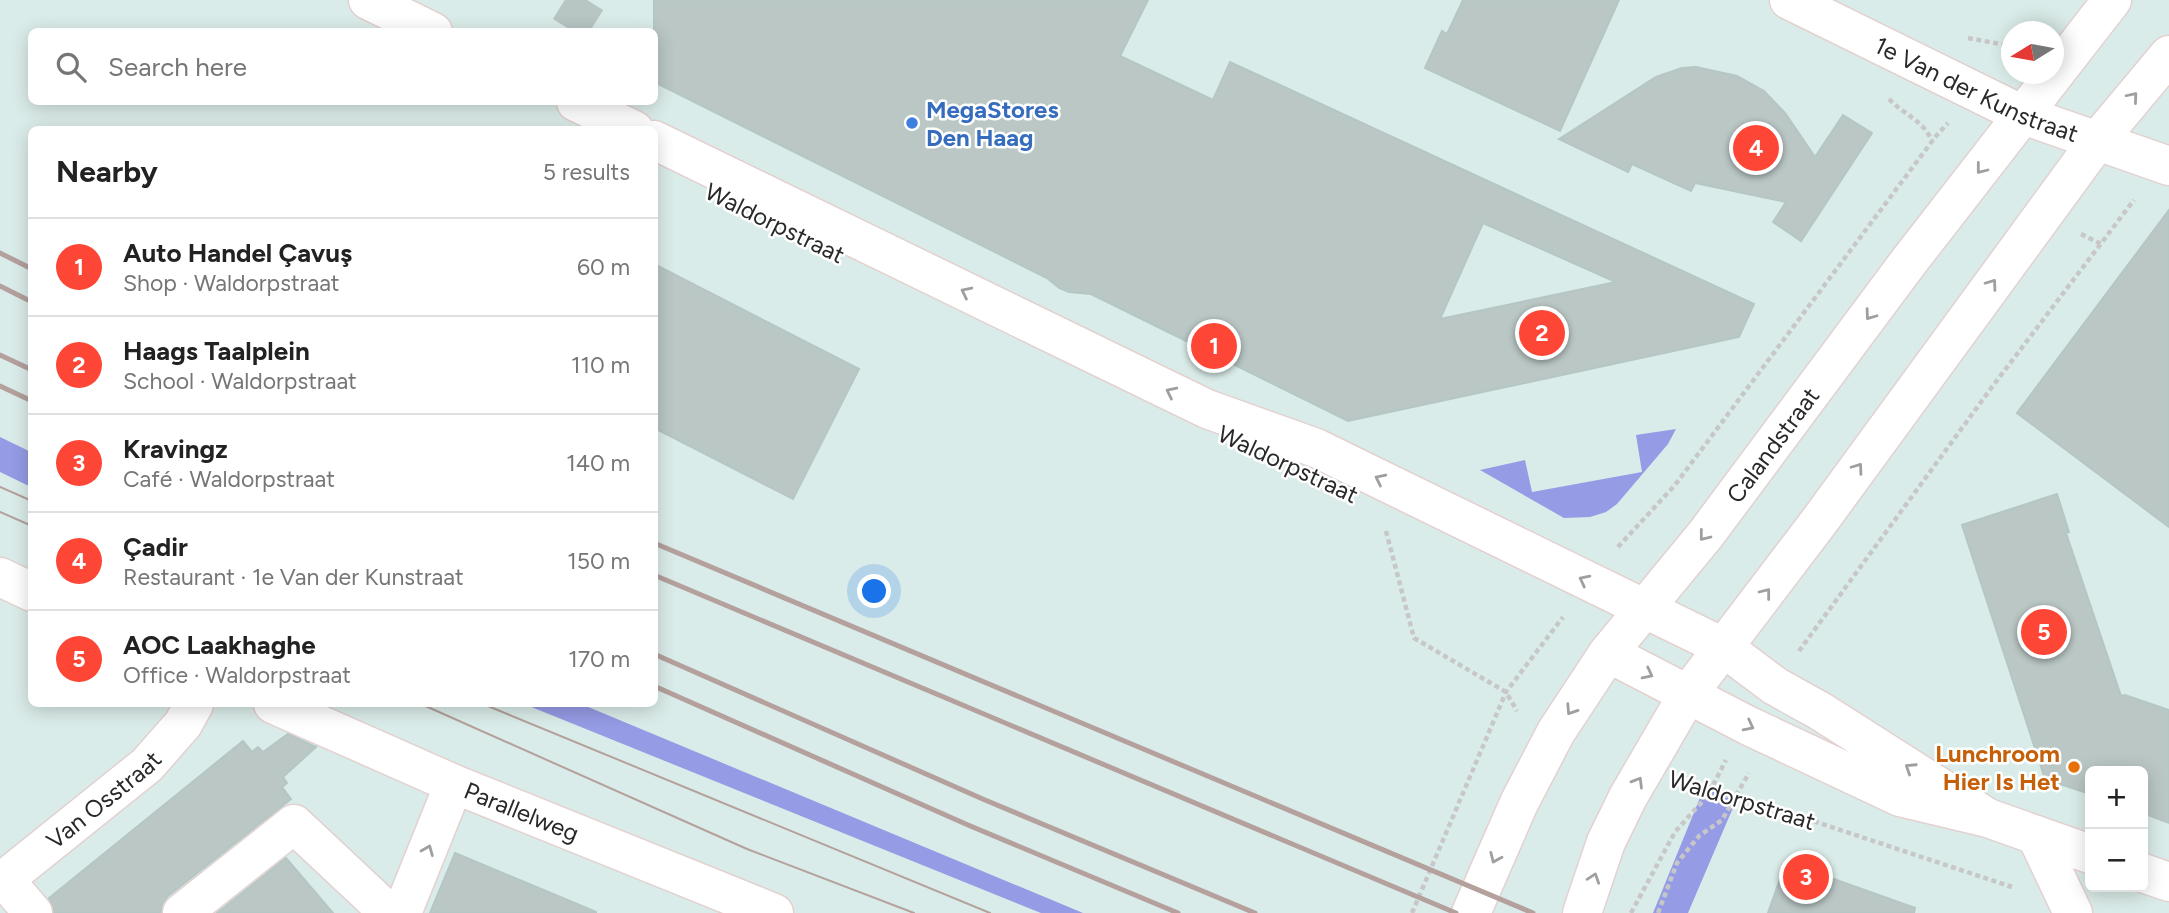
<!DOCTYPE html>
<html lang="en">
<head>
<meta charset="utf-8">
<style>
	body { margin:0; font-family:Figtree,sans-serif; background:#f6f6f6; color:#222 }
	.controls { position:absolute; right:21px; bottom:21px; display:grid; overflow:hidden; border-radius:10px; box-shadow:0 4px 18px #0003 }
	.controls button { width:63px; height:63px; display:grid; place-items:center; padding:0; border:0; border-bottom:2px solid #e0e0e0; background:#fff; color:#222; font:35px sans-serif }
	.compass { position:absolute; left:2001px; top:21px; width:63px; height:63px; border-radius:50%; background:#fff; box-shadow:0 4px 18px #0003; rotate:259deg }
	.you { position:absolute; left:875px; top:592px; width:24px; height:24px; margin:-18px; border:5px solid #fff; border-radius:50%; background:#1a73e8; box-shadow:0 0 0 10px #1a73e833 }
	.badge { display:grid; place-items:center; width:46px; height:46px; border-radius:50%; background:#fe4636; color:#fff; font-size:23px; font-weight:700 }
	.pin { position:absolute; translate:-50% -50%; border:4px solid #fff; box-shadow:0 2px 7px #0006 }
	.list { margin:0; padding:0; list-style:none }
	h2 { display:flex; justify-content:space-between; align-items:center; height:91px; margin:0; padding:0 28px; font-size:30px }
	h2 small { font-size:23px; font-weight:400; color:#767676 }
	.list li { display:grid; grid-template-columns:46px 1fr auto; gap:21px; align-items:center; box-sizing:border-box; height:98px; padding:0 28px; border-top:2px solid #e0e0e0 }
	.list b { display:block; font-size:26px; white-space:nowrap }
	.list p { margin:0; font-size:23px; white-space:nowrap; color:#767676 }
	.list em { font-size:23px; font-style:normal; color:#767676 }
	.icon { flex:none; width:38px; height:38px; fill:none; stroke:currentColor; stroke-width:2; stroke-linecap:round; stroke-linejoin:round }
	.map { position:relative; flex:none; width:2169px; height:913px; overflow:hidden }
	.search { position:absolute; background:#fff; box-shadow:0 4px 18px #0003; left:28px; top:28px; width:630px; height:77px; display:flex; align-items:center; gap:18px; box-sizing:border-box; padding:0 24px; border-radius:10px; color:#767676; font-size:26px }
	.panel { position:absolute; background:#fff; box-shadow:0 4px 18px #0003; left:28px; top:126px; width:630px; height:581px; border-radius:10px }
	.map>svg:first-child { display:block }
</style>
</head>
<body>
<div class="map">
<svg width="2169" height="913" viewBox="0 0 2169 913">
	<rect width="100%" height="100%" fill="#daece9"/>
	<path fill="#959be4" d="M 1676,429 L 1668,444 L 1617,504 L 1606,512 L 1590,517 L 1564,518 L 1480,470 L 1525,460 L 1532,492 L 1642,472 L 1636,435 Z
		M 0,437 L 31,452 L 31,487 L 0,472 Z
		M 524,704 L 581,704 L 1083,913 L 1041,913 Z
		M 1706,783 L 1738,796 L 1688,913 L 1653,913 Z"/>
	<path fill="#bac7c5" stroke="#b4c7c5" stroke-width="2" fill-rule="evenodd" d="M 654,0 L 1148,0 L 1120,56 L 1213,100 L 1230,62 L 1754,304 L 1739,337 L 1348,421 L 1091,294 L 1069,292 L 1059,288 L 1047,278 L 654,82 ZM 1483,223 L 1616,282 L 1440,319 Z
		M 1463,0 L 1619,0 L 1560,131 L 1425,68 L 1442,31 L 1447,34 Z
		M 1696,67 L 1737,76 L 1764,91 L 1785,113 L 1815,157 L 1843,115 L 1872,133 L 1801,241 L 1773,222 L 1786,202 L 1695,183 L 1691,191 L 1632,164 L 1628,172 L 1559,139 L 1656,77 L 1682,68 Z
		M 2169,210 L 2169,527 L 2017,413 Z
		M 654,264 L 859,369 L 793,499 L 654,428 Z
		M 2057,494 L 2069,532 L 2066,533 L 2121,696 L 2125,695 L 2169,710 L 2169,823 L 2143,813 L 2143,771 L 2090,771 L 2090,794 L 2045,779 L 1962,525 Z
		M 288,734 L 316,747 L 283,777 L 287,783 L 282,787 L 291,799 L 168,896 L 162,904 L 161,913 L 54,913 L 49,898 L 243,741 L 252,752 L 258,747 L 263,752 Z
		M 455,853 L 596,912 L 596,913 L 430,913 Z
		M 286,858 L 333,913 L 217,913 Z
		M 1786,862 L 1915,908 L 1914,913 L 1768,913 Z"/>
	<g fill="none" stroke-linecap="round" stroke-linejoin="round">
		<path stroke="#b7c5c3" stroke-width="38" stroke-dasharray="38 19" stroke-linecap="butt" d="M 569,29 L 587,0"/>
		<defs>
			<g id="street">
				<path id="s1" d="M 1789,0 L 2023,115 L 2169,166"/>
				<path d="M 0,577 L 32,592"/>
				<path id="s2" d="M 273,704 L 454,784 L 774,913"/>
				<path d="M 2036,835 L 2073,913"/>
				<path d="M 5,880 L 33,913"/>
				<path id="s3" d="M 0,883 L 147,765 L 183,724 L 194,704"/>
				<path d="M 182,913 L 294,824 L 389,913"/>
				<path d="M 402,913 L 454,784"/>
			</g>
			<g id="secondary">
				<path d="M 368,0 L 433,32"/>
				<path d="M 576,102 L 634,130"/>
				<path d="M 654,140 L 1207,409 L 1316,448 L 1723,647 L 1775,686 L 1820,711 L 1988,818"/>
				<path d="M 1608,653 L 1749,726 L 1900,797 L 1988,818 L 2090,854"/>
				<path d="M 2143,873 L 2169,882"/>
				<path id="s4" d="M 1471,913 L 1519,803 L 1556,732 L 1608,653 L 1706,534 L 1910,260 L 2112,0"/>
				<path d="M 1582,913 L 1606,842 L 1628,797 L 1688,694 L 1818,523 L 2098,140 L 2169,55"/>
			</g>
		</defs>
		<use href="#street" stroke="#e3d1d0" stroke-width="41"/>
		<use href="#secondary" stroke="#e3d1d0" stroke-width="41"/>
		<path stroke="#c7c7c7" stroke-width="4.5" stroke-dasharray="5 3.5" stroke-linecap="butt" d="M 568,32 L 569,29
			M 1968,38 L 2011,46
			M 1889,99 C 1904,115 1923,120 1932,141
			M 2081,234 L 2101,244
			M 1386,531 L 1414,638 L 1506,692 L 1517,711
			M 1618,547 L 1675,485 L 1936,136 L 1948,123
			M 1799,651 L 1992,387 L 2134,200
			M 1684,785 L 1708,795 L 1738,796 L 2012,887
			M 1412,913 L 1506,692 L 1563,617
			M 1631,913 L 1675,832 L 1708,795 L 1726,760
			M 1658,913 L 1677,863 L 1699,836 L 1722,820 L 1749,773"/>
		<use href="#street" stroke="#fff" stroke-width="38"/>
		<use href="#secondary" stroke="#fff" stroke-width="38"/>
		<path stroke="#b4a09d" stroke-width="2" d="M 0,487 L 32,501
			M 0,512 L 32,526
			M 421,704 L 747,849 L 914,913
			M 483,704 L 990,913"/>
		<path stroke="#b4a09d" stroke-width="5" d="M 0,253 L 32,269
			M 0,286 L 32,302
			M 0,355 L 32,370
			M 0,386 L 32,401
			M 654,543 L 1533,913
			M 654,575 L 1456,913
			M 654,654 L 985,800 L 1255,913
			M 654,686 L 968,825 L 1178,913"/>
	</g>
	<defs><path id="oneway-chevron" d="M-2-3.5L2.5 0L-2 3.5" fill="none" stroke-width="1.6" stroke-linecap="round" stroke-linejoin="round" transform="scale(1.75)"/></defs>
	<g stroke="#9f9f9f">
		<use href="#oneway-chevron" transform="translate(2133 97) rotate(-50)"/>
		<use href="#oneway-chevron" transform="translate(1981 169) rotate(128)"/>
		<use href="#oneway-chevron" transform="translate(1992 284) rotate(-54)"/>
		<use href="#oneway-chevron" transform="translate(966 292) rotate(-154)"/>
		<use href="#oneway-chevron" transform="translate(1870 315) rotate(126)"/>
		<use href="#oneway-chevron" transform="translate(1171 392) rotate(-154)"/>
		<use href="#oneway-chevron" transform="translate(1858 468) rotate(-54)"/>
		<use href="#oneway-chevron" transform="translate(1380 479) rotate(-154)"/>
		<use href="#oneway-chevron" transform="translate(1704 536) rotate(128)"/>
		<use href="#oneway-chevron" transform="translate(1584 580) rotate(-153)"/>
		<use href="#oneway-chevron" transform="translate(1766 593) rotate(-52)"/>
		<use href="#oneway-chevron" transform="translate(1648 674) rotate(27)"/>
		<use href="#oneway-chevron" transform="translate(1571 710) rotate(123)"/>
		<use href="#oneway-chevron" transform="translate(1749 726) rotate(27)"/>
		<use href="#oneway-chevron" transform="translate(1910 768) rotate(-147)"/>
		<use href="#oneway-chevron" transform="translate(1638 782) rotate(-59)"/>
		<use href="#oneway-chevron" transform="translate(428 850) rotate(-68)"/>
		<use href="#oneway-chevron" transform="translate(1495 858) rotate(114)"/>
		<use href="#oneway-chevron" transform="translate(1594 878) rotate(-71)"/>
	</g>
	<circle fill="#3f7fe0" stroke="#fff" stroke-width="2.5" cx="912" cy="123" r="7"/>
	<circle fill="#e8710a" stroke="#fff" stroke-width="2.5" cx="2074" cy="767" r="7"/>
	<g text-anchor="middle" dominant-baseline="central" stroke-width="5" stroke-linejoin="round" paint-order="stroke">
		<g font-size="24" fill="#292929" stroke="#fff">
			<text stroke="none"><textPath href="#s1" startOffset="208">1e Van der Kunstraat</textPath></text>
			<text transform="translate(775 223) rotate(26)">Waldorpstraat</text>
			<text stroke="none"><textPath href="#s4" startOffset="560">Calandstraat</textPath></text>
			<text transform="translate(1288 464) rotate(25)">Waldorpstraat</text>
			<text stroke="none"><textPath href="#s3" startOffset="133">Van Osstraat</textPath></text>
			<text transform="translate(1742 800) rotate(17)">Waldorpstraat</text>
			<text stroke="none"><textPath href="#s2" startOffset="271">Parallelweg</textPath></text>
		</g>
		<g font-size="24" font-weight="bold" fill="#366cbe" stroke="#fff" text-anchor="start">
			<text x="926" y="109">MegaStores<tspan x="926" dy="28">Den Haag</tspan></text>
		</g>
		<g font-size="24" font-weight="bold" fill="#c56008" stroke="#fff" text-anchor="end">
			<text x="2060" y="753">Lunchroom<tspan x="2060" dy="28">Hier Is Het</tspan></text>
		</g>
	</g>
</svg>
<div class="controls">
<button>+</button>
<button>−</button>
</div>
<svg class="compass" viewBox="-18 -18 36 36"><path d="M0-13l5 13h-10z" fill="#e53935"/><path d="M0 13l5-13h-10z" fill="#767676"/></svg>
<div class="you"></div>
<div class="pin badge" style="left:1214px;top:346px">1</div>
<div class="pin badge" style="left:1542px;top:333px">2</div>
<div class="pin badge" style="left:1806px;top:877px">3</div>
<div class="pin badge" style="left:1756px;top:148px">4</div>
<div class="pin badge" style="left:2044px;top:632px">5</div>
<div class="search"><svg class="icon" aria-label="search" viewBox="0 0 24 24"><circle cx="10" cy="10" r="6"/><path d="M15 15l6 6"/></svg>Search here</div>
<section class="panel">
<h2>Nearby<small>5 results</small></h2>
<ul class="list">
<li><span class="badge">1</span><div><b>Auto Handel Çavuş</b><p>Shop · Waldorpstraat</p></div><em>60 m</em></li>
<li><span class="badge">2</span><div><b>Haags Taalplein</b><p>School · Waldorpstraat</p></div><em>110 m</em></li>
<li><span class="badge">3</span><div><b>Kravingz</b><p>Café · Waldorpstraat</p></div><em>140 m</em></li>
<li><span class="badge">4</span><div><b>Çadir</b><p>Restaurant · 1e Van der Kunstraat</p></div><em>150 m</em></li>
<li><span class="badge">5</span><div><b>AOC Laakhaghe</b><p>Office · Waldorpstraat</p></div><em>170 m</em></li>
</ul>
</section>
</div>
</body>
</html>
